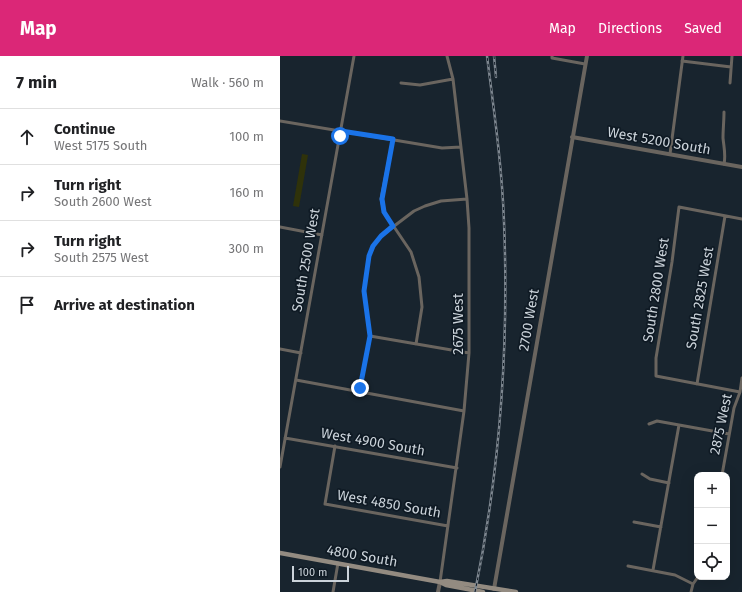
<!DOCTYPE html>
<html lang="en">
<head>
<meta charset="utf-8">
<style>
	body { margin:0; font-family:"Fira Sans",sans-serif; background:#f2f2f2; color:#202124 }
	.controls { position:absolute; right:12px; bottom:12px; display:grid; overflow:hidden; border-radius:8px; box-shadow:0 4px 16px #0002 }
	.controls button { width:36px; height:36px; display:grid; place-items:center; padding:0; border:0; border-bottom:1px solid #e0e0e0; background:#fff; color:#202124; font:20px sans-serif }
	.scale { position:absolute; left:12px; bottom:10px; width:57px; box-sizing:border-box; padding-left:4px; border:2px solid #cbd3da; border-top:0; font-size:11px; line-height:14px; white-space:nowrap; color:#cbd3da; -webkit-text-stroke:3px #0f1a24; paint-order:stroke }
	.stop { position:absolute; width:12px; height:12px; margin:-9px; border:3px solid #1a73e8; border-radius:50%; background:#fff }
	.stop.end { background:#1a73e8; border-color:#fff; box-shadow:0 1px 4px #0008 }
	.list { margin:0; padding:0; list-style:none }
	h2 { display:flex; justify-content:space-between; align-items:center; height:52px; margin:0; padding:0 16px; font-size:17px }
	h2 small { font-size:13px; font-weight:400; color:#757577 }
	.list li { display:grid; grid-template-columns:26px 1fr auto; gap:12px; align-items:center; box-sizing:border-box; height:56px; padding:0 16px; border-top:1px solid #e0e0e0 }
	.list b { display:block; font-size:15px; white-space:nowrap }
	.list p { margin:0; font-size:13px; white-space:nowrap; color:#757577 }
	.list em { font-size:13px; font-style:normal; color:#757577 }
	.icon { flex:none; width:22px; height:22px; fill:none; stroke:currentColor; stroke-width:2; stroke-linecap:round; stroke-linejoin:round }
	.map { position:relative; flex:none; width:462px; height:536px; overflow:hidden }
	header { display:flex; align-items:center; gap:24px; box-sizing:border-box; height:56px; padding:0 20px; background:#db2777; color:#fff }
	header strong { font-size:19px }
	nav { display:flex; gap:22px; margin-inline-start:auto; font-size:14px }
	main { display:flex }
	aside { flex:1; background:#fff }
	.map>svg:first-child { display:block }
</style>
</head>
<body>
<header>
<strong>Map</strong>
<nav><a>Map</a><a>Directions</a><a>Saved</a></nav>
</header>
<main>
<aside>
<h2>7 min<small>Walk · 560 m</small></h2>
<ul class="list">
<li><svg class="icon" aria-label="ahead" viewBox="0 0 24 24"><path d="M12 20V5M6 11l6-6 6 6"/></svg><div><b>Continue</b><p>West 5175 South</p></div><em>100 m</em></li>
<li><svg class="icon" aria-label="right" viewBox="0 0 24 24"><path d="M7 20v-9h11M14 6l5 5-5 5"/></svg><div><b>Turn right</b><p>South 2600 West</p></div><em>160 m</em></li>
<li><svg class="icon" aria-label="right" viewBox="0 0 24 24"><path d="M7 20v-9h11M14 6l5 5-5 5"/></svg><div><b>Turn right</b><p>South 2575 West</p></div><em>300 m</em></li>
<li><svg class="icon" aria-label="arrive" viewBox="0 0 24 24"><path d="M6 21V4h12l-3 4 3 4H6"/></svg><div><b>Arrive at destination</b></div></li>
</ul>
</aside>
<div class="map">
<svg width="462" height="536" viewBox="0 0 462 536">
	<rect width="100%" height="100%" fill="#18242e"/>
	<path fill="#2f320a" d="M 22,98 L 28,99 L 19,151 L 13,150 Z"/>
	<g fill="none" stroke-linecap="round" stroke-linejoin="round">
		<path stroke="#6a655f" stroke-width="3" d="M 272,0 L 272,2 L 305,8
			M 402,5 L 451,11
			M 121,27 L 140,29 L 173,23
			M 450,27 L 452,0
			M 444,56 C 444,65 443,73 443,82 C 444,92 446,99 444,108
			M 0,65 L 162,92 L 181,91
			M 113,83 L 101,143 L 104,156 L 131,196 L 139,221 L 142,251 L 136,288
			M 390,98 L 403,0
			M 0,171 L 42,179
			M 90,280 L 189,297
			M 0,293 L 21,297
			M 16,324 L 184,355
			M 417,328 L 445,160
			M 79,336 L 90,280 L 84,235 L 89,200 L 93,190 L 101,180 L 134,155 L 145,150 L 161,145 L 187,143
			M 460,336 L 376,320 L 376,302 L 392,206 L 399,151 L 462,163
			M 369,368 L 377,365 L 449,378
			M 5,382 L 177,412
			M 55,390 L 45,448 L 168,470
			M 0,411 L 74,0
			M 362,418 L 370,423 L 389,427
			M 442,419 L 454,352 L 460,336 L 462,322
			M 354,466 L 381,471
			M 348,510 L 395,519 L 413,528
			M 373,514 L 399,369
			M 160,526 L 184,355 L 189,297 L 189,172 L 187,143 L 173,23 L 167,0
			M 53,536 L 58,507
			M 411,536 L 413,528 L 418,521"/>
		<path stroke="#6a655f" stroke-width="4" d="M 292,81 L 462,111
			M 214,533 L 307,0
			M 158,536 L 160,526"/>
		<path stroke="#938b81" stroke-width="4.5" d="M 0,497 L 160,526 L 167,525 L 236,536
			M 160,526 L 166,529 L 203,536"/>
		<defs>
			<path id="rail" d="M 214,0 L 216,21
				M 195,536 C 220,414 229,290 224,166 C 222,110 214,55 207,0"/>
		</defs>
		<use href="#rail" stroke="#7e8790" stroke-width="2.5"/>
		<use href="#rail" stroke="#0f1a24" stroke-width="1" stroke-dasharray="3" stroke-linecap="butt"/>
	</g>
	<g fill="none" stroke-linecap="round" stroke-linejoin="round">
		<path stroke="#1a73e8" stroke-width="5" d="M 60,80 L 61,75 L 113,83 L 102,143 L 104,156 L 113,170 L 101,180 L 93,190 L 89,200 L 84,235 L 90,280 L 80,332"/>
	</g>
	<g text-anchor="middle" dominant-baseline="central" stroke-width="3.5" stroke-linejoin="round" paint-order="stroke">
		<g font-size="14" fill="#cbd3da" stroke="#0f1a24">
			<text transform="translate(379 85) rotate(10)">West 5200 South</text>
			<text transform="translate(26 204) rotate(-80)">South 2500 West</text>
			<text transform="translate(376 234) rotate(-81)">South 2800 West</text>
			<text transform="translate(420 242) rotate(-80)">South 2825 West</text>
			<text transform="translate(249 264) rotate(-80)">2700 West</text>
			<text transform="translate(178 268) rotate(-90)">2675 West</text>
			<text transform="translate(441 368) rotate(-78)">2875 West</text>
			<text transform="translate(93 386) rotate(10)">West 4900 South</text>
			<text transform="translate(109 448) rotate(10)">West 4850 South</text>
			<text transform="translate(82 500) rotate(10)">4800 South</text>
		</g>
	</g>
</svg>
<div class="controls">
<button>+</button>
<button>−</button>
<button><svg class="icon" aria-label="locate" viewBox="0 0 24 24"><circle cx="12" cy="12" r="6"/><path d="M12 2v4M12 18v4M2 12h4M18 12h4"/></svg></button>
</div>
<div class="scale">100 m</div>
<div class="stop" style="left:60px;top:80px"></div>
<div class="stop end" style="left:80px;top:332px"></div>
</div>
</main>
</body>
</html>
